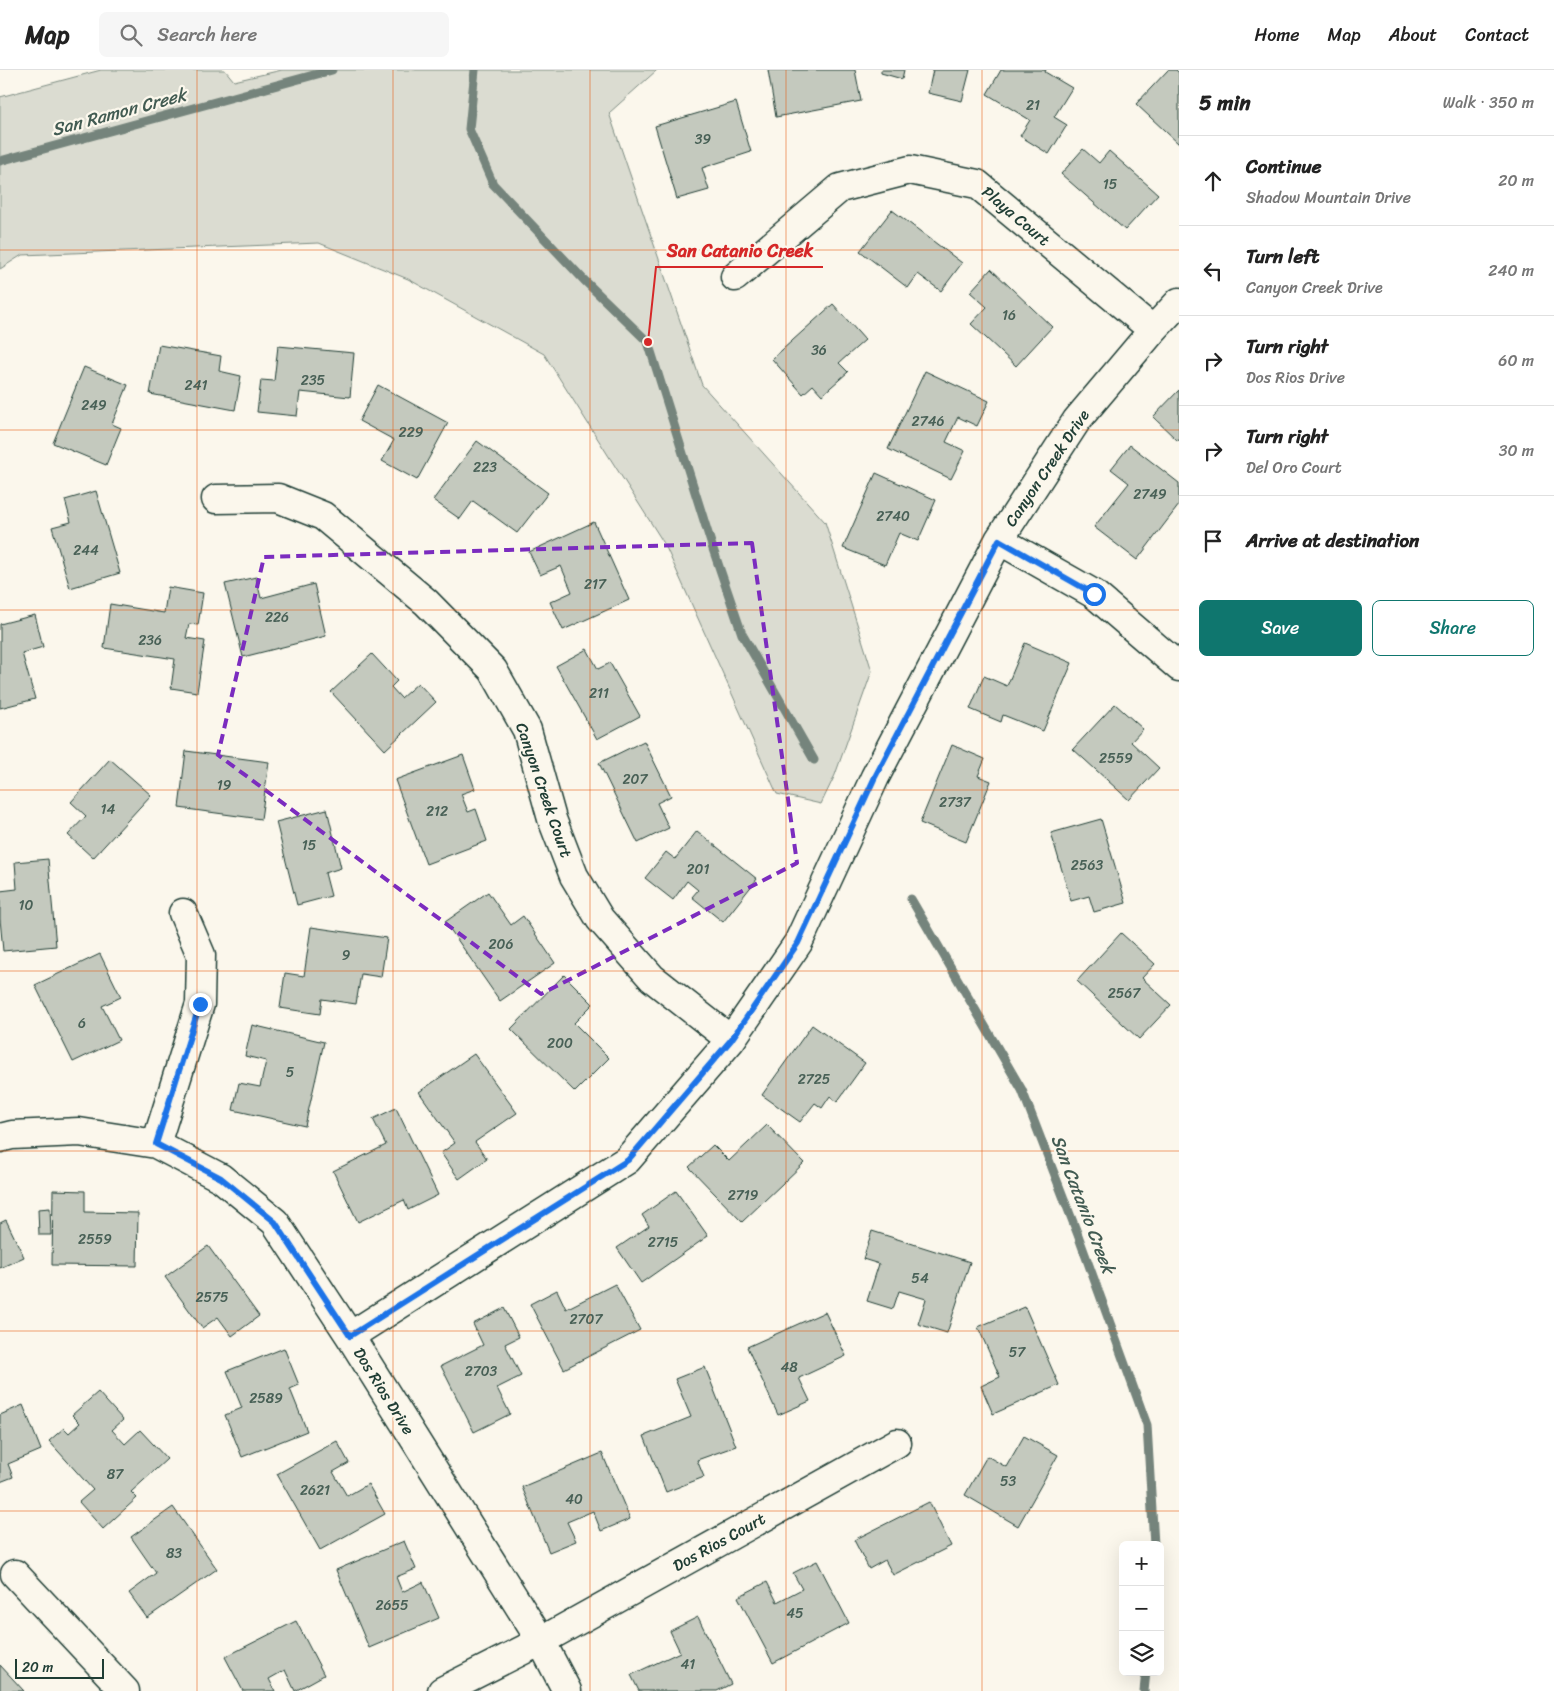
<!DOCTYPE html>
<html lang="en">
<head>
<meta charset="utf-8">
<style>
	body { margin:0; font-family:Sriracha,sans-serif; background:#f6f6f6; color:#222 }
	.controls { position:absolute; right:15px; bottom:15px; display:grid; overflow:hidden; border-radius:8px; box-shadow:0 5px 20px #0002 }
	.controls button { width:45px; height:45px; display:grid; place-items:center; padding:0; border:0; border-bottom:1px solid #e0e0e0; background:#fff; color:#222; font:25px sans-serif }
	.scale { position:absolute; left:15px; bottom:12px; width:89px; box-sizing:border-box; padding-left:5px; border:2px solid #1f3d34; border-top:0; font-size:14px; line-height:18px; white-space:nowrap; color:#1f3d34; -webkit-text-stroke:4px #fbf7ec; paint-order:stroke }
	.stop { position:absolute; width:15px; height:15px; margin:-11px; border:4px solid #1a73e8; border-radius:50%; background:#fff }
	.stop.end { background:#1a73e8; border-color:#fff; box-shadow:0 1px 5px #0008 }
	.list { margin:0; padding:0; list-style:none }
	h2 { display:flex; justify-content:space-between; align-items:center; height:65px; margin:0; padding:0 20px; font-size:21px }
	h2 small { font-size:16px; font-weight:400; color:#767676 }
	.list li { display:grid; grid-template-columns:32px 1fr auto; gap:15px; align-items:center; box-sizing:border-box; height:90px; padding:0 20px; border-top:1px solid #e0e0e0 }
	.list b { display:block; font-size:19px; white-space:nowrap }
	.list p { margin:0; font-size:16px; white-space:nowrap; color:#767676 }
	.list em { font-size:16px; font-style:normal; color:#767676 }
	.actions { display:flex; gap:10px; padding:15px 20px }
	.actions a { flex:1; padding:11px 0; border:1px solid #0f766e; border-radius:8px; text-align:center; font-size:18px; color:#0f766e }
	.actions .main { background:#0f766e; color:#fff }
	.icon { flex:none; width:28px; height:28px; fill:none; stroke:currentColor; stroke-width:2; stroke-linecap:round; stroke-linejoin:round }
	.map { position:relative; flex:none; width:1179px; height:1621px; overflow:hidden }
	header { display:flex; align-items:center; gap:30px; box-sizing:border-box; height:70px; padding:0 25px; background:#fff; border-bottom:1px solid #e0e0e0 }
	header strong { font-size:24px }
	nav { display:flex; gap:28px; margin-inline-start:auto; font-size:18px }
	.search { width:350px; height:45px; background:#f6f6f6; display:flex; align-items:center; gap:12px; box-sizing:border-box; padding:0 18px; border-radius:8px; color:#767676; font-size:19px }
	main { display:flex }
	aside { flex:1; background:#fff }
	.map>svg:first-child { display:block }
</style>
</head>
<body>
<header>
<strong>Map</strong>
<div class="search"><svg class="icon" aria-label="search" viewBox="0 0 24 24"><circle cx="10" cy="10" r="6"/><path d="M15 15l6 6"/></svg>Search here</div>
<nav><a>Home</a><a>Map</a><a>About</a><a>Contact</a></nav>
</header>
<main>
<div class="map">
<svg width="1179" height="1621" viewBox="0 0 1179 1621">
	<rect width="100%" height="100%" fill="#fbf7ec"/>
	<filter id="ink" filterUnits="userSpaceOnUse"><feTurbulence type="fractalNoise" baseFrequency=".02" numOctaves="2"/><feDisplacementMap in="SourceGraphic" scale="10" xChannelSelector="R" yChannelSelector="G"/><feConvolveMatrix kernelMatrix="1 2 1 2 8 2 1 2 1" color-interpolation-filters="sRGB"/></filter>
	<g filter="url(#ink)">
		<path fill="#dbdcd1" stroke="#7d8c82" d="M 101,0 L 225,0 L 234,11 L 282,0 L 657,0 L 609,43 L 702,315 L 825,452 L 872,601 L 835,705 L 821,734 L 777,724 L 665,475 L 544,284 L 408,209 L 319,173 L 22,185 L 0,199 L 0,27 Z"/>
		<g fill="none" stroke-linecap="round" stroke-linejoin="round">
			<path stroke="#74847b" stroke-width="9" d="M 475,0 L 469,59 L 493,114 L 584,210 L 648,272 L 712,476 L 742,564 L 814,690
				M 0,91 L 332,0
				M 911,829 L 1022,1020 L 1078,1165 L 1147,1355 L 1154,1475
				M 1144,1621 L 1146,1602"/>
		</g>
		<path fill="#c4c9be" stroke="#1f3d34" d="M 768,0 L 855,0 L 861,31 L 776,47 Z
			M 881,0 L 904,0 L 902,9 L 881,3 Z
			M 933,0 L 970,0 L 962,31 L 928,23 Z
			M 1001,0 L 1046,0 L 1045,2 L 1072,18 L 1054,47 L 1067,55 L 1049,84 L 1020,66 L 1030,50 L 987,24 Z
			M 1168,0 L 1176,0 L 1179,3 L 1179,74 L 1136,34 Z
			M 736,32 L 751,82 L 702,98 L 709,120 L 677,129 L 655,56 Z
			M 1083,79 L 1099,93 L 1109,81 L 1158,124 L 1125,160 L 1061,104 Z
			M 892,140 L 962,193 L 941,221 L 918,204 L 908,218 L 860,181 Z
			M 991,199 L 1052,257 L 1016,296 L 971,254 L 987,237 L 970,222 Z
			M 833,234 L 865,270 L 839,293 L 848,302 L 822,325 L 813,315 L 803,324 L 772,289 Z
			M 159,275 L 221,286 L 219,301 L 241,306 L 235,340 L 150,324 Z
			M 278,276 L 354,283 L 350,327 L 300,322 L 297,346 L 257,342 L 261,310 L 274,311 Z
			M 84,297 L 128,315 L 112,354 L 121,358 L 106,395 L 53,373 Z
			M 925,301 L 989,331 L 977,356 L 958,347 L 946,372 L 965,381 L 951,409 L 888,379 Z
			M 378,315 L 448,353 L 417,410 L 382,391 L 394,370 L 359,351 Z
			M 1179,320 L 1179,370 L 1178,371 L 1153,347 Z
			M 477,371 L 548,423 L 517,463 L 473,431 L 460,449 L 433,430 Z
			M 1130,375 L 1179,413 L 1179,435 L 1137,490 L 1094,457 L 1129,413 L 1111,399 Z
			M 876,403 L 936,430 L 918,471 L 899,463 L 885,495 L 843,478 Z
			M 96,421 L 120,503 L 70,518 L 52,457 L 71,452 L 65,430 Z
			M 594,452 L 629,530 L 563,560 L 550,532 L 572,522 L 561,496 L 540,505 L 529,482 Z
			M 256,507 L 261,528 L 314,514 L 326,566 L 243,587 L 225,514 Z
			M 168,517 L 203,523 L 198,555 L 189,554 L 186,568 L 205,571 L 197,622 L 171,618 L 175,589 L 104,578 L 110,534 L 164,543 Z
			M 35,545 L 43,577 L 22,583 L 35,629 L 0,638 L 0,554 Z
			M 1025,573 L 1072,593 L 1043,661 L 1003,645 L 1001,652 L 970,639 L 984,606 L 1007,616 Z
			M 587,579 L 598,599 L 610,593 L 640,646 L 597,669 L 556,596 Z
			M 372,584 L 397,611 L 391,617 L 401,628 L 418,613 L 436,632 L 385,680 L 331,622 Z
			M 1115,634 L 1143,659 L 1131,672 L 1159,698 L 1129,730 L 1073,679 Z
			M 644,671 L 671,726 L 657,733 L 669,758 L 638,773 L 599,693 Z
			M 952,675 L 985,689 L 978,706 L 991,711 L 966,772 L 920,753 Z
			M 186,681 L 269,692 L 261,749 L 179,738 Z
			M 463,685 L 475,719 L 461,724 L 468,742 L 476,739 L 487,771 L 426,794 L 395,710 Z
			M 110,689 L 151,725 L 93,788 L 68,765 L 86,746 L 71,732 Z
			M 327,739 L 341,798 L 325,803 L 331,826 L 297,835 L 276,752 Z
			M 1101,749 L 1126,833 L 1094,842 L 1089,826 L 1071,831 L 1051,763 Z
			M 697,761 L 757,809 L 723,852 L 692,827 L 698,820 L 687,811 L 673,830 L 645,808 L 666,782 L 675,789 Z
			M 48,789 L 56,876 L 3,881 L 0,849 L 0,821 L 17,819 L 15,792 Z
			M 488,822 L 511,855 L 523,846 L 555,893 L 500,931 L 445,852 Z
			M 311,857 L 387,868 L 381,907 L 361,904 L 356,934 L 322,929 L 320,944 L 280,938 L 285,903 L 304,906 Z
			M 1121,863 L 1155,894 L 1142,908 L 1171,935 L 1139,969 L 1077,911 Z
			M 100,884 L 121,927 L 102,936 L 119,970 L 73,992 L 35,915 Z
			M 564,905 L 593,934 L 574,953 L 609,988 L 575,1022 L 511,959 Z
			M 252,955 L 324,972 L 305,1056 L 233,1040 L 239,1013 L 260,1017 L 266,991 L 245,986 Z
			M 812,955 L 865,993 L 837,1032 L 830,1026 L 822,1038 L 815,1033 L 800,1052 L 762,1025 Z
			M 474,984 L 517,1043 L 475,1072 L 487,1089 L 459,1109 L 441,1083 L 455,1073 L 419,1022 Z
			M 396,1038 L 438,1125 L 408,1140 L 404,1130 L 358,1152 L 333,1101 L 386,1075 L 373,1049 Z
			M 767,1055 L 804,1093 L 742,1152 L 689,1097 L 713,1075 L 729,1091 Z
			M 53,1120 L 85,1121 L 85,1142 L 138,1143 L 137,1196 L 52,1195 Z
			M 676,1121 L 708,1166 L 641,1213 L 617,1178 L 649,1156 L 642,1145 Z
			M 50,1138 L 51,1165 L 39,1165 L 38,1139 Z
			M 6,1150 L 24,1187 L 0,1198 L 0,1153 Z
			M 872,1161 L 970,1192 L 947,1263 L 918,1254 L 926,1229 L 899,1221 L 893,1239 L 867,1231 L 879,1194 L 863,1189 Z
			M 208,1176 L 259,1246 L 232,1266 L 218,1247 L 202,1258 L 165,1207 Z
			M 615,1214 L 640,1260 L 564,1299 L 530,1234 L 557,1220 L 566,1239 Z
			M 1025,1237 L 1059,1315 L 993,1344 L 981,1316 L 1000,1307 L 978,1257 Z
			M 504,1238 L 519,1267 L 505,1274 L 521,1306 L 497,1318 L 510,1344 L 474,1362 L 441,1296 L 483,1275 L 473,1254 Z
			M 825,1242 L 846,1286 L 799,1308 L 810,1331 L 778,1345 L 747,1277 Z
			M 284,1278 L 299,1315 L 290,1319 L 307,1361 L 242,1387 L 225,1345 L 242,1338 L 227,1301 Z
			M 705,1297 L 736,1376 L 697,1390 L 704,1407 L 666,1422 L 644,1366 L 691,1347 L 675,1309 Z
			M 98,1322 L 123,1350 L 112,1360 L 125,1374 L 140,1360 L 167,1389 L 131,1422 L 137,1428 L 103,1459 L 79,1432 L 93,1420 L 49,1371 L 64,1358 L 69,1363 L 80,1353 L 72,1345 Z
			M 23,1335 L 41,1380 L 8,1394 L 13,1407 L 0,1412 L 0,1345 Z
			M 1024,1366 L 1058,1385 L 1018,1456 L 965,1425 L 987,1386 L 1006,1397 Z
			M 337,1371 L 349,1393 L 333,1402 L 347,1426 L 368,1414 L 385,1444 L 320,1480 L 277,1404 Z
			M 602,1383 L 630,1449 L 601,1461 L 593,1441 L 567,1452 L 576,1471 L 549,1482 L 522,1417 Z
			M 929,1432 L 951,1476 L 893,1505 L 885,1490 L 869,1499 L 854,1470 Z
			M 173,1437 L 217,1499 L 147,1548 L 129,1523 L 156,1503 L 131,1467 Z
			M 404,1471 L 416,1499 L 396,1507 L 402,1522 L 423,1512 L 439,1548 L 369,1578 L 336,1500 Z
			M 817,1491 L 849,1553 L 773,1593 L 738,1527 L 767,1512 L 777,1532 L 802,1519 L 793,1503 Z
			M 698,1547 L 731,1614 L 717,1621 L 639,1621 L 631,1605 L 680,1582 L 670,1561 Z
			M 296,1551 L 324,1605 L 295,1621 L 285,1600 L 269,1609 L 275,1621 L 243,1621 L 225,1587 Z
			M 0,1595 L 24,1621 L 0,1621 Z"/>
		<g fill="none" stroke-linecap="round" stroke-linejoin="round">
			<defs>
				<path id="minor" d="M 735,207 L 840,118 L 910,100 L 977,114 L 1153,260
					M 216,429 L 278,428 L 323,446 L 426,532 L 493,600 L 527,660 L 552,749 L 574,806 L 600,849 L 652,908 L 731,970
					M 999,470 L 1094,524 L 1179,597
					M 0,1068 L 12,1065 L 79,1062 L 156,1074 L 221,1108 L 275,1152 L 350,1266 L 541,1571 L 567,1621
					M 156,1074 L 200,934 L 201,885 L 183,843
					M 350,1266 L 627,1090 L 731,970 L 798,873 L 875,707 L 999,470 L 1077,350 L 1153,260 L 1179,232
					M 15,1504 L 125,1621
					M 442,1621 L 541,1571 L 897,1373"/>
			</defs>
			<use href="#minor" stroke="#1f3d34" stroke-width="31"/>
			<use href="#minor" stroke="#fbf7ec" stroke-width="28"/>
		</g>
	</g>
	<g fill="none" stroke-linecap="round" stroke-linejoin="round" filter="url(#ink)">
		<path stroke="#1a73e8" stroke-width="6" d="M 200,934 L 156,1074 L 221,1108 L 275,1152 L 350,1266 L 628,1090 L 731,970 L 798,873 L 875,707 L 999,470 L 1094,524"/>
	</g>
	<path fill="none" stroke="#7b2cbf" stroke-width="4" stroke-dasharray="10 6" stroke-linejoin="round" d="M 752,473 L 797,793 L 541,924 L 218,685 L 264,487 Z"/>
	<path fill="none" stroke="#e8590c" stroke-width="1" stroke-opacity="0.55" d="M 197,0 L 197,1621M 393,0 L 393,1621M 590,0 L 590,1621M 786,0 L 786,1621M 982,0 L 982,1621M 0,180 L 1179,180M 0,360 L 1179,360M 0,540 L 1179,540M 0,720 L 1179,720M 0,901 L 1179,901M 0,1081 L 1179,1081M 0,1261 L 1179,1261M 0,1441 L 1179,1441"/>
	<g text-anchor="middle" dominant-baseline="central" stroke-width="4.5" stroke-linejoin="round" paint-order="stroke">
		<g font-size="14" fill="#486056">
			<text x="1033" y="35">21</text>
			<text x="703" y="69">39</text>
			<text x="1110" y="114">15</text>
			<text x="1009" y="245">16</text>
			<text x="819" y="280">36</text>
			<text x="313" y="310">235</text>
			<text x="196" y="315">241</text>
			<text x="94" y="335">249</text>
			<text x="928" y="351">2746</text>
			<text x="411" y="362">229</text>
			<text x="485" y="397">223</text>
			<text x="1150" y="424">2749</text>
			<text x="893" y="446">2740</text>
			<text x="86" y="480">244</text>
			<text x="595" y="514">217</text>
			<text x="277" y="547">226</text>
			<text x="150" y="570">236</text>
			<text x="599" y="623">211</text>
			<text x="1116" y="688">2559</text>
			<text x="635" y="709">207</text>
			<text x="224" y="715">19</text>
			<text x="955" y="732">2737</text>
			<text x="108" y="739">14</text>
			<text x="437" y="741">212</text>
			<text x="309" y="775">15</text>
			<text x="1087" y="795">2563</text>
			<text x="698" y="799">201</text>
			<text x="26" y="835">10</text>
			<text x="501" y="874">206</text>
			<text x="346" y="885">9</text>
			<text x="1124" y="923">2567</text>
			<text x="82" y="953">6</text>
			<text x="560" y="973">200</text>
			<text x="290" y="1002">5</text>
			<text x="814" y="1009">2725</text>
			<text x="743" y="1125">2719</text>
			<text x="95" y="1169">2559</text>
			<text x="663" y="1172">2715</text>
			<text x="920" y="1208">54</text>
			<text x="212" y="1227">2575</text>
			<text x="586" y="1249">2707</text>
			<text x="1017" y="1282">57</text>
			<text x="789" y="1297">48</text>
			<text x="481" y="1301">2703</text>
			<text x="266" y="1328">2589</text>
			<text x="115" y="1404">87</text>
			<text x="1008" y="1411">53</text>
			<text x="315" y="1420">2621</text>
			<text x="574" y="1429">40</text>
			<text x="174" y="1483">83</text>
			<text x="392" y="1535">2655</text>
			<text x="795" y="1543">45</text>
			<text x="688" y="1594">41</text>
		</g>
		<g font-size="16" fill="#1f3d34" stroke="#fbf7ec">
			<text transform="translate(1016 146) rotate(40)">Playa Court</text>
			<text transform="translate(1047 398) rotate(-56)">Canyon Creek Drive</text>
			<text transform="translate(544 720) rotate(71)">Canyon Creek Court</text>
			<text transform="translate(384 1321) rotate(58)">Dos Rios Drive</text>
			<text transform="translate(719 1472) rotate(-29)">Dos Rios Court</text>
		</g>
		<g font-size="18" font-style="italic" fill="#425b52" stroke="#fbf7ec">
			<text transform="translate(119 42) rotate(-15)">San Ramon Creek</text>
			<text transform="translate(1083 1134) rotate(69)">San Catanio Creek</text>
		</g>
	</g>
	<path fill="none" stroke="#d62828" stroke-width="2" d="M648 272L656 197H823"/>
	<circle fill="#d62828" stroke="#fbf7ec" stroke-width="2" cx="648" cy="272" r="5"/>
	<g font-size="18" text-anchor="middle" font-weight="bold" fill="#d62828" stroke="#fbf7ec" stroke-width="4.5" stroke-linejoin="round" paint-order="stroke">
		<text x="740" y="187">San Catanio Creek</text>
	</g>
</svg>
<div class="controls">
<button>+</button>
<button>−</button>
<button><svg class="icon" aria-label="layers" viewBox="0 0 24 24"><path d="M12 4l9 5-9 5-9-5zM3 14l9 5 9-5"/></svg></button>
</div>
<div class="scale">20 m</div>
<div class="stop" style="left:1094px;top:524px"></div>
<div class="stop end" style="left:200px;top:934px"></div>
</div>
<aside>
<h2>5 min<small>Walk · 350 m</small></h2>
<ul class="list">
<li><svg class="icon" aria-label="ahead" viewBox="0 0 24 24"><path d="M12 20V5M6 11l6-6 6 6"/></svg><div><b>Continue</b><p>Shadow Mountain Drive</p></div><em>20 m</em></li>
<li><svg class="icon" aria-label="left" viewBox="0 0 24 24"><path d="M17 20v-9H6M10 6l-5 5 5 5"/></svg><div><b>Turn left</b><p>Canyon Creek Drive</p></div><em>240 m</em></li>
<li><svg class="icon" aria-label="right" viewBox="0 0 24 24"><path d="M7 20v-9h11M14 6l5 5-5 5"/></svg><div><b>Turn right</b><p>Dos Rios Drive</p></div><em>60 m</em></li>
<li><svg class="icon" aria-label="right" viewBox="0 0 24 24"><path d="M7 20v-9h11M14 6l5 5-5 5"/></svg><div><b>Turn right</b><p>Del Oro Court</p></div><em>30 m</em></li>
<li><svg class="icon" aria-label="arrive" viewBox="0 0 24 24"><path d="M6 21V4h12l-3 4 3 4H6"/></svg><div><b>Arrive at destination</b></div></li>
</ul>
<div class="actions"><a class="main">Save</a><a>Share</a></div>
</aside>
</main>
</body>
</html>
